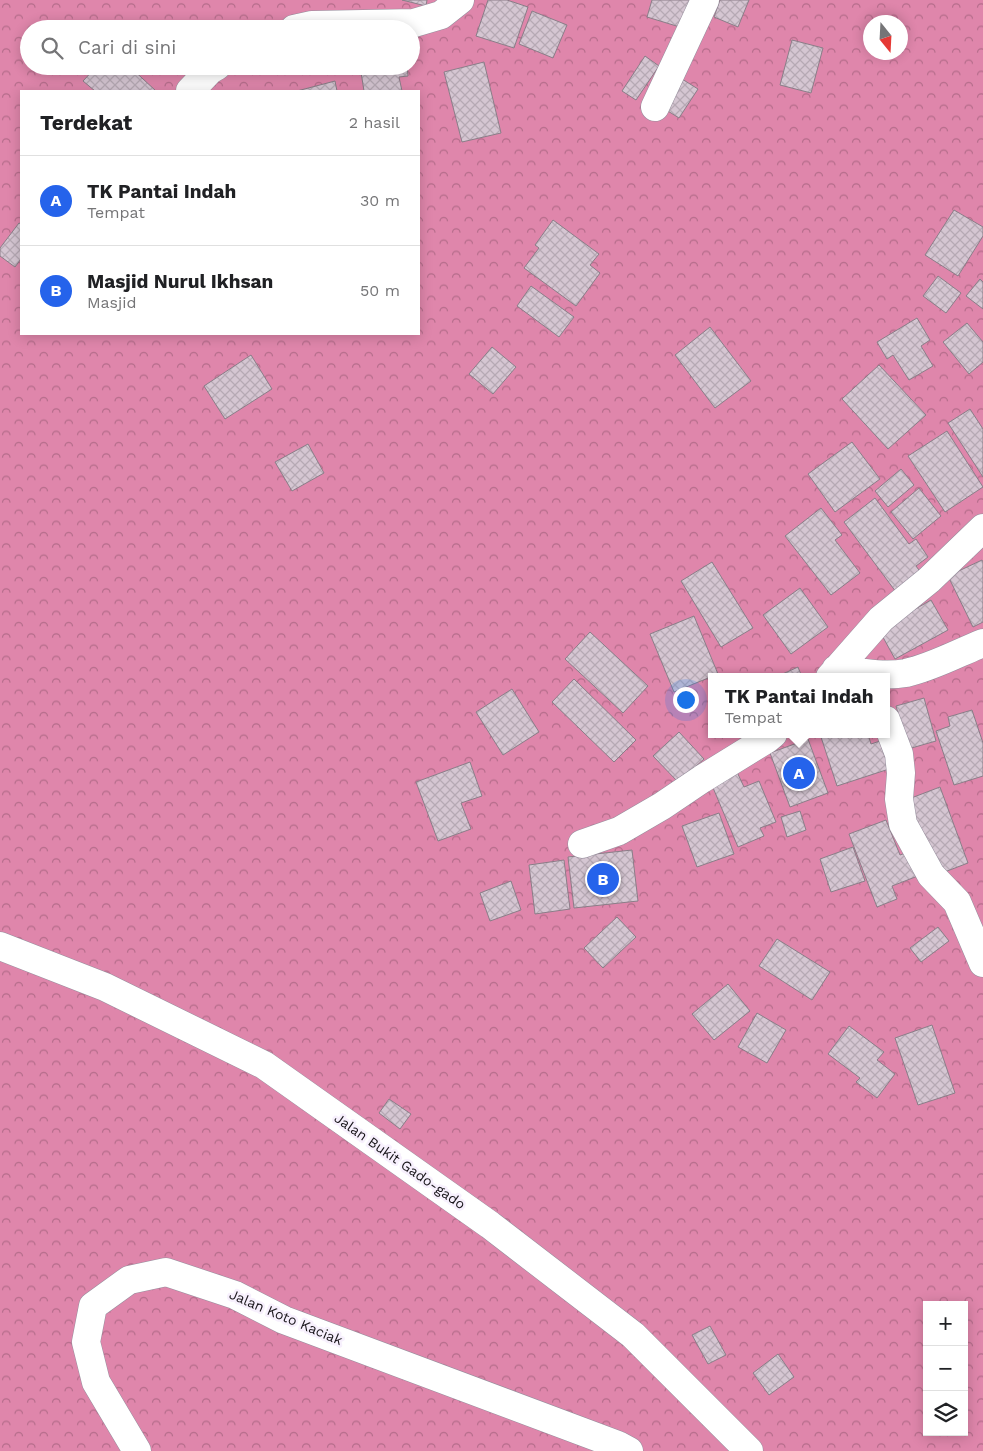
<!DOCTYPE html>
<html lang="id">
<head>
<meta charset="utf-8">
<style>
	body { margin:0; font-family:"Work Sans",sans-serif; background:#f6f6f6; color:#202124 }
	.controls { position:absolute; right:15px; bottom:15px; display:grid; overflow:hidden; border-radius:0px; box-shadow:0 2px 12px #0003 }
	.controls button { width:45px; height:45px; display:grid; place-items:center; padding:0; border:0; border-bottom:1px solid #e0e0e0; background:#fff; color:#202124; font:25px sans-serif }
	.compass { position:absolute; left:863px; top:15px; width:45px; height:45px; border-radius:50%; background:#fff; box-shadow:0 2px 12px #0003; rotate:162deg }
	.you { position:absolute; left:685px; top:699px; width:18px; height:18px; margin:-12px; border:4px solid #fff; border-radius:50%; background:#1a73e8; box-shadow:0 0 0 8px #1a73e833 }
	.badge { display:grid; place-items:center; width:32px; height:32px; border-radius:50%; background:#2563eb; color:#fff; font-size:16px; font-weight:700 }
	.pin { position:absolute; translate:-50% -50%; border:2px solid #fff; box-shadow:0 1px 5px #0006 }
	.popup { position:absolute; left:708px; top:673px; width:182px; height:65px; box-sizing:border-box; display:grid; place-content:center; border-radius:0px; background:#fff; filter:drop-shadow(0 1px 4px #0005); font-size:16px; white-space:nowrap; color:#757577 }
	.popup b { font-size:19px; color:#202124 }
	.popup::after { content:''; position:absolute; left:50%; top:100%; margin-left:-10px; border:10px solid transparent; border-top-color:#fff }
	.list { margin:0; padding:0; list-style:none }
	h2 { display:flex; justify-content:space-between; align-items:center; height:65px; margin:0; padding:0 20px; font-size:21px }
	h2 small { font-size:16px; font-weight:400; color:#757577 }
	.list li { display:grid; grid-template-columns:32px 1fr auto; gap:15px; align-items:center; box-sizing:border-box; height:90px; padding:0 20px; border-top:1px solid #e0e0e0 }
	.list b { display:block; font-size:19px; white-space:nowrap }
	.list p { margin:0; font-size:16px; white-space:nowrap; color:#757577 }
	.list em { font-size:16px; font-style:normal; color:#757577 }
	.icon { flex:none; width:28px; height:28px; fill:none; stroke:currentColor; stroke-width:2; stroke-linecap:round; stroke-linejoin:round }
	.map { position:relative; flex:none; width:983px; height:1451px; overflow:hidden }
	.search { position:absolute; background:#fff; box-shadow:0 2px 12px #0003; left:20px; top:20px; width:400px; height:55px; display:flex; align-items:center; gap:12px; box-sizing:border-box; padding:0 18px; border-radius:28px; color:#757577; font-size:19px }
	.panel { position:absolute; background:#fff; box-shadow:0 2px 12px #0003; left:20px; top:90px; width:400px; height:245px; border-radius:0px }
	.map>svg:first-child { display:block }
</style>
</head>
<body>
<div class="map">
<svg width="983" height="1451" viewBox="0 0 983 1451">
	<defs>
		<pattern id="forest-crowns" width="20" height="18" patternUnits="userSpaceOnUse" patternTransform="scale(1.25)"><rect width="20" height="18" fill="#df86ab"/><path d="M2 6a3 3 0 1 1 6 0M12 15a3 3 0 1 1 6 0" fill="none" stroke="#b46c8a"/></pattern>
		<pattern id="building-cross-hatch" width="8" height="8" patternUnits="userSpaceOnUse" patternTransform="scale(1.25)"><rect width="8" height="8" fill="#d5c6d2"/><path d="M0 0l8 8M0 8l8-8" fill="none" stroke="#b6a9b4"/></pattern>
	</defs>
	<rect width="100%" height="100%" fill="#ebe2f2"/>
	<path fill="url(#forest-crowns)" fill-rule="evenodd" d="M 0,0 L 983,0 L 983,1451 L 0,1451 ZM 870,22 L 900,22 L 900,52 L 870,52 ZM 29,29 L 411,29 L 411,66 L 29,66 ZM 21,91 L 419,91 L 419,334 L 21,334 ZM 712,677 L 886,677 L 886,734 L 712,734 ZM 927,1305 L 964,1305 L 964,1432 L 927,1432 Z"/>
	<path fill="url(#building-cross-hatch)" stroke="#8b7d88" d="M 402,0 L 427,0 L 426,6 Z
		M 488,0 L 507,0 L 528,7 L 514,48 L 476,36 Z
		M 652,0 L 692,0 L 683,28 L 647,17 Z
		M 720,0 L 749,0 L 738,27 L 714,17 Z
		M 532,11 L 567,25 L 553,58 L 519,44 Z
		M 792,40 L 823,48 L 811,93 L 780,85 Z
		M 645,56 L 659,66 L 636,100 L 622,91 Z
		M 484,62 L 501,133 L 462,142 L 444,72 Z
		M 97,66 L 129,66 L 156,91 L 95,91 L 83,81 Z
		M 360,66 L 407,66 L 408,76 L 399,77 L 402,91 L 364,91 Z
		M 682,79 L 698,89 L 679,118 L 663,108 Z
		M 335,81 L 337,91 L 297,91 Z
		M 954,210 L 983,227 L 983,236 L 958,276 L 925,255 Z
		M 553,220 L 599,254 L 590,265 L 600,273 L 576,306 L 524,268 L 539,248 L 535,245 Z
		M 19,223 L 21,224 L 21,259 L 15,267 L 0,256 L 0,248 Z
		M 938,276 L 961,293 L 946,313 L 923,296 Z
		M 980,279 L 983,282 L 983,309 L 966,296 Z
		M 531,286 L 574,317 L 559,337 L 517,306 Z
		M 917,318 L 930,340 L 921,346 L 933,366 L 909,380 L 893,355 L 887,359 L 877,342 Z
		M 967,323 L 983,342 L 983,362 L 969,374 L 943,342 Z
		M 710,327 L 751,381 L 715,408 L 675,355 Z
		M 492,347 L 516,367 L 493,394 L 469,374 Z
		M 251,355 L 272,389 L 225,419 L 204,386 Z
		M 879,365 L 926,415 L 888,449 L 842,399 Z
		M 970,409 L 983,429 L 983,477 L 948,423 Z
		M 947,431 L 983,487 L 945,512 L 908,456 Z
		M 852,442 L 880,479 L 835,512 L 808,474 Z
		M 308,444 L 324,473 L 292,491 L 275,462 Z
		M 901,469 L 914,485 L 888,507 L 875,491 Z
		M 919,488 L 941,516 L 913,539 L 891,512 Z
		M 875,498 L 909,544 L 916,539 L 928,557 L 916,566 L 922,574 L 896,592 L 844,522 Z
		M 821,508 L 842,535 L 835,540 L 860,573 L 831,595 L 785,536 Z
		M 982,560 L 983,562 L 983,622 L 973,627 L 948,576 Z
		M 712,562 L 753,628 L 721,647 L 681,581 Z
		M 800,588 L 828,627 L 791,654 L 763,615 Z
		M 931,600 L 948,630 L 895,659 L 879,630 Z
		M 694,616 L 718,674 L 674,692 L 650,634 Z
		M 590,632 L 648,686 L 623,713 L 565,659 Z
		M 798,667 L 802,677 L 776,677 Z
		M 574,679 L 636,740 L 614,762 L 552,702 Z
		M 512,689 L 539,732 L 503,755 L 476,712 Z
		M 924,698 L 936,741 L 908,749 L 896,706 Z
		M 972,710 L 983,743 L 983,776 L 954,785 L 936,731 L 950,726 L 948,717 Z
		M 679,732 L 704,759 L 678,782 L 653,756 Z
		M 820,734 L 868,734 L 871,744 L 880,741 L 889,769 L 837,786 Z
		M 808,739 L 828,793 L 790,807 L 770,753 Z
		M 470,762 L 482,796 L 461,803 L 471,829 L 438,841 L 416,782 Z
		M 737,772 L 744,787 L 759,781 L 776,822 L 760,828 L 764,836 L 738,847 L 711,783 Z
		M 940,787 L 968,863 L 934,876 L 906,800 Z
		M 800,811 L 806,830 L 787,837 L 781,817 Z
		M 719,813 L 734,854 L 697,867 L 682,826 Z
		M 886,820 L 900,855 L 914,850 L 923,874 L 892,886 L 897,899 L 877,907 L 849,834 Z
		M 853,847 L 865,881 L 831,892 L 820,859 Z
		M 632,850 L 638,901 L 574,908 L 568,857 Z
		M 564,860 L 570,909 L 535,914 L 529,865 Z
		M 511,881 L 521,910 L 490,921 L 480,893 Z
		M 617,917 L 636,937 L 603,968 L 584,948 Z
		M 938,927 L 949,941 L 921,962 L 910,948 Z
		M 777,939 L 830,972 L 812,1000 L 759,966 Z
		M 728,984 L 750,1011 L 714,1040 L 692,1014 Z
		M 757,1013 L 786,1030 L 767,1063 L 738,1047 Z
		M 932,1025 L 955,1093 L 918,1105 L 895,1038 Z
		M 849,1026 L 884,1052 L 877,1060 L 895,1074 L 877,1098 L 856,1082 L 860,1078 L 828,1054 Z
		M 389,1099 L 411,1114 L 400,1129 L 379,1113 Z
		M 710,1326 L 726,1355 L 708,1364 L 692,1335 Z
		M 778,1354 L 794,1377 L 769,1395 L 753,1373 Z"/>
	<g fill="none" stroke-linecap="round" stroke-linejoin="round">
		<defs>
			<path id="minor" d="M 294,29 L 312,25 L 414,23 L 441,15 L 460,0
				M 190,91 L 210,70 L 217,66
				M 655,107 L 705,0
				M 836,669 C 859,672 883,677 906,673 C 933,667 958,653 983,643
				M 830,677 L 881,619 L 929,580 L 983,528
				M 886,720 L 899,754 L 901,773 L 899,799 L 903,824 L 931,875 L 957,902 L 983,963
				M 582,844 L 619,831 L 662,806 L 702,779 L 767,739 L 773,734"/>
			<path id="tertiary" d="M 0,946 L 105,987 L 264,1065 L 490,1225 L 633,1335 L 749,1451
				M 137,1451 L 96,1382 L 86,1342 L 93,1306 L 129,1280 L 166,1272 L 235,1295 L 284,1320 L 618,1445 L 629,1451"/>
		</defs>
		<use href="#minor" stroke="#968e9d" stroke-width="29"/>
		<use href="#tertiary" stroke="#968e9d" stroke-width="29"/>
		<use href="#minor" stroke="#fff" stroke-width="28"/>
		<use href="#tertiary" stroke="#fff" stroke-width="28"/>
	</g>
	<g text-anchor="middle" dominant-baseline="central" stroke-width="5" stroke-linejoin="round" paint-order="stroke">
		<g font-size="14" fill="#171419" stroke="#f7f0fd">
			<text transform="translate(400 1161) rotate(35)">Jalan Bukit Gado-gado</text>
			<text transform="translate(286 1317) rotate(23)">Jalan Koto Kaciak</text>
		</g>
	</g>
</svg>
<div class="controls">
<button>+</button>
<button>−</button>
<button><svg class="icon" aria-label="layers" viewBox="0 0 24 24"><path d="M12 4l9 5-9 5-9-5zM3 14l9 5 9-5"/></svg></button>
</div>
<svg class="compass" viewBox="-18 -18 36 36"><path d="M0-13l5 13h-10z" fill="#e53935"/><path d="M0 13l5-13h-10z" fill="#757577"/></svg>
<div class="you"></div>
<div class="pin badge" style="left:799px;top:773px">A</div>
<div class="popup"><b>TK Pantai Indah</b>Tempat</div>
<div class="pin badge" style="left:603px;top:879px">B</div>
<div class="search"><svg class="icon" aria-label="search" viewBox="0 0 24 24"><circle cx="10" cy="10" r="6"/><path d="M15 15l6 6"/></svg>Cari di sini</div>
<section class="panel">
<h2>Terdekat<small>2 hasil</small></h2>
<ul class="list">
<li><span class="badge">A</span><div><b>TK Pantai Indah</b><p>Tempat</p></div><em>30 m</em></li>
<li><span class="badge">B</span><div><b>Masjid Nurul Ikhsan</b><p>Masjid</p></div><em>50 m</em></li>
</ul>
</section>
</div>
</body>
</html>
